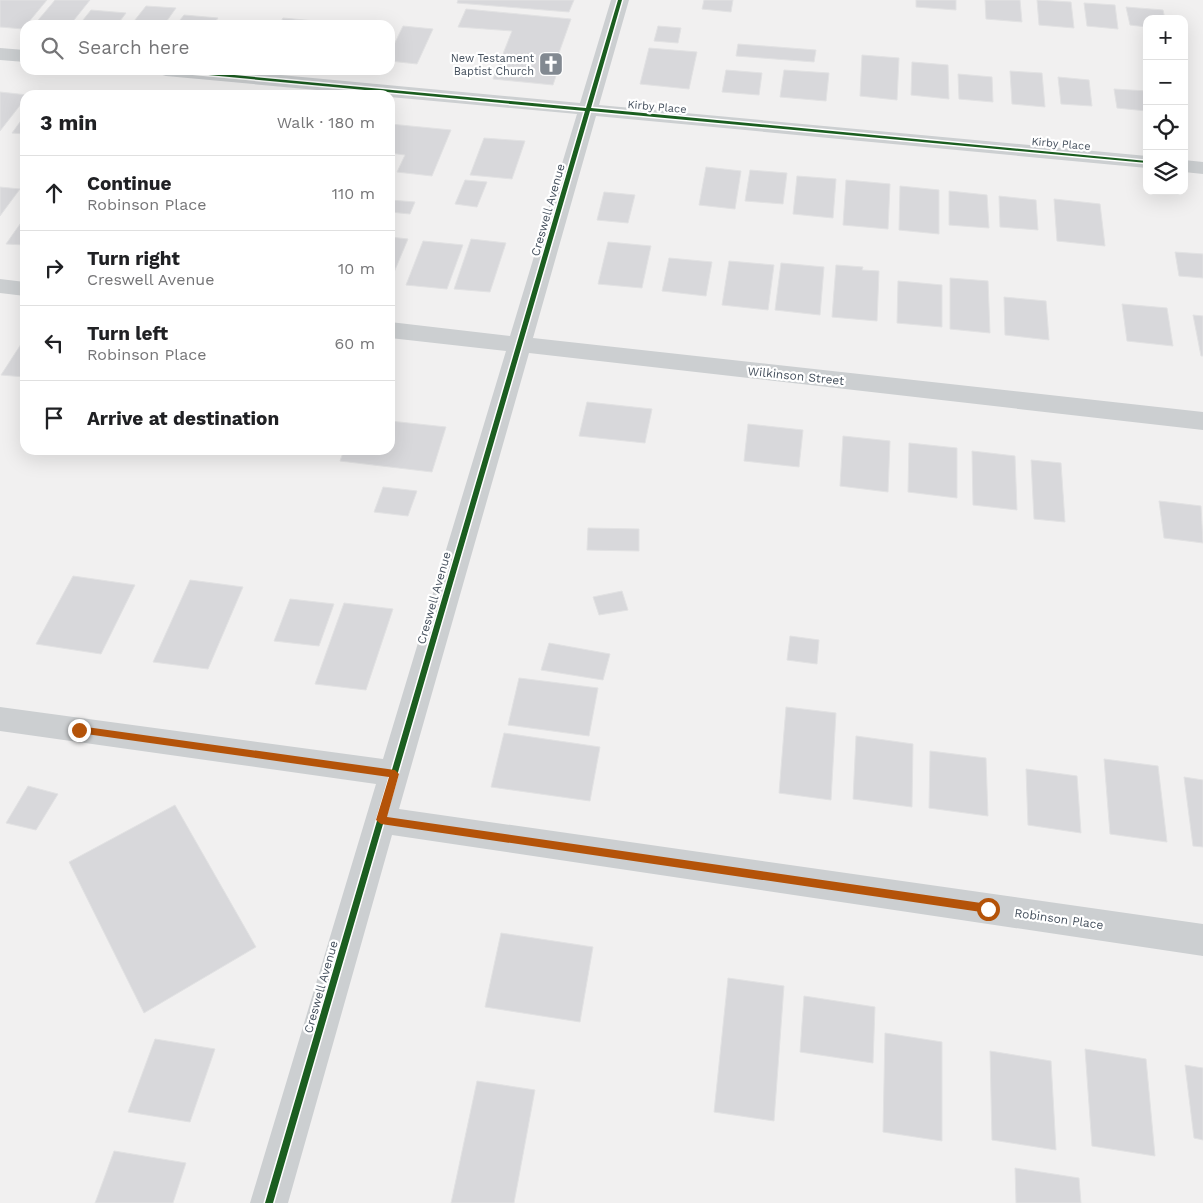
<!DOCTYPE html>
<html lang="en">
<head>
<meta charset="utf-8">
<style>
	body { margin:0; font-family:"Work Sans",sans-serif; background:#f2f2f2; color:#202124 }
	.controls { position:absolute; right:15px; top:15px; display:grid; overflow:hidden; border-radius:10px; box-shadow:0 5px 20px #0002 }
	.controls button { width:45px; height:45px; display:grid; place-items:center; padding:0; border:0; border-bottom:1px solid #e0e0e0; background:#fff; color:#202124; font:25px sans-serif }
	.stop { position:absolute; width:15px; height:15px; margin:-11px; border:4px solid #b45309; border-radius:50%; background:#fff }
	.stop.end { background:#b45309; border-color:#fff; box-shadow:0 1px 5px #0008 }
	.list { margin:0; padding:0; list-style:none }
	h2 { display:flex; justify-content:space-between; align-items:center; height:65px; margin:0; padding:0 20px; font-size:21px }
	h2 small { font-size:16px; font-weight:400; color:#757577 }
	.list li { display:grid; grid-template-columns:32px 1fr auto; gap:15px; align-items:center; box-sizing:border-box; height:75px; padding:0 20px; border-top:1px solid #e0e0e0 }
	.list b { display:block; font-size:19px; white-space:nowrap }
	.list p { margin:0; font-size:16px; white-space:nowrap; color:#757577 }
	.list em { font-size:16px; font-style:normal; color:#757577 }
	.icon { flex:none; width:28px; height:28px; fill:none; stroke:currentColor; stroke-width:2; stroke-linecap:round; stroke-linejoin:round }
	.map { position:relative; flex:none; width:1203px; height:1203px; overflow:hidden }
	.search { position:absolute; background:#fff; box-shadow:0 5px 20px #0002; left:20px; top:20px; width:375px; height:55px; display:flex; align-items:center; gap:12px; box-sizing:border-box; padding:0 18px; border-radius:15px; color:#757577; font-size:19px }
	.panel { position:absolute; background:#fff; box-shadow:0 5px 20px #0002; left:20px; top:90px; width:375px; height:365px; border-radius:15px }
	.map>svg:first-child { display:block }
</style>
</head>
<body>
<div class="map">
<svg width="1203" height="1203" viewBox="0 0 1203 1203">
	<rect width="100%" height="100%" fill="#f1f0f0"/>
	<path fill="#d8d8db" stroke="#e2e2e3" d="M 0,0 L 47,0 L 23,29 L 0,27 Z
		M 55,0 L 90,0 L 70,25 L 34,25 Z
		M 458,0 L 574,0 L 569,12 L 457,3 Z
		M 704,0 L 733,0 L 731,12 L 702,9 Z
		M 916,0 L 956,0 L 956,10 L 916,7 Z
		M 985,0 L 1020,0 L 1022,22 L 986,19 Z
		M 1037,0 L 1071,2 L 1074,28 L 1039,25 Z
		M 1084,3 L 1115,5 L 1118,29 L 1087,26 Z
		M 146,6 L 176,8 L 164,25 L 131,25 Z
		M 1126,7 L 1163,10 L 1165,19 L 1147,19 L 1147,27 L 1130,25 Z
		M 466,9 L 571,19 L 555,64 L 560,64 L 553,85 L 493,79 L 512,31 L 458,27 Z
		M 91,10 L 126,13 L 117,25 L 79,25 Z
		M 184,15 L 218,18 L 213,25 L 176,25 Z
		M 283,18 L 315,21 L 313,25 L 279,25 Z
		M 403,26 L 433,29 L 417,64 L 390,61 L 390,53 Z
		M 658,26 L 681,28 L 678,43 L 654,41 Z
		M 738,44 L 816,50 L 814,62 L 736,56 Z
		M 649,48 L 697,52 L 689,89 L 640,84 Z
		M 862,55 L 899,58 L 897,100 L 860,96 Z
		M 912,62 L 948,65 L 949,99 L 911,95 Z
		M 726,70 L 762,73 L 759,95 L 722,92 Z
		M 784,70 L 829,73 L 826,101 L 780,97 Z
		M 1010,71 L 1042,73 L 1045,107 L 1012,104 Z
		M 958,74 L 992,77 L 993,102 L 959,99 Z
		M 1058,77 L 1089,80 L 1092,106 L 1061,104 Z
		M 1114,89 L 1147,91 L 1147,111 L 1117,108 Z
		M 0,92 L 28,95 L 25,95 L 25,99 L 0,131 Z
		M 25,115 L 25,134 L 12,133 Z
		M 390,124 L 451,130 L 432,176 L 397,172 L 405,155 L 390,153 Z
		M 484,138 L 525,141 L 512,179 L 470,175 Z
		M 706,167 L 741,171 L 735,209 L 699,205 Z
		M 750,170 L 787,173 L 783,204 L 745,201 Z
		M 797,176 L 836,179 L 833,218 L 793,214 Z
		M 465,180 L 487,182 L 477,207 L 455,204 Z
		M 846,180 L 890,184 L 888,229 L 843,225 Z
		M 900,186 L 939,190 L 939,234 L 899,230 Z
		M 0,187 L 20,189 L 0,216 Z
		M 949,191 L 987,195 L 989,228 L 949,225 Z
		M 604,192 L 635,195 L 628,223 L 597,220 Z
		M 999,196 L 1036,200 L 1038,230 L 1000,227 Z
		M 1054,199 L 1100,204 L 1105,246 L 1057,241 Z
		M 390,200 L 415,202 L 410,214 L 390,212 Z
		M 25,217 L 25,245 L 6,244 Z
		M 390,237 L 408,239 L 390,282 Z
		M 471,239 L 506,243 L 490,292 L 454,289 Z
		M 423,241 L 463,245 L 447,289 L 406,285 Z
		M 608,242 L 651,246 L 642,288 L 598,284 Z
		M 1175,252 L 1203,254 L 1203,278 L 1179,276 Z
		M 669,258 L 712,262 L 706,296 L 662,291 Z
		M 729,261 L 774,265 L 768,310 L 722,305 Z
		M 781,263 L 824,267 L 820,315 L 775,310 Z
		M 836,265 L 863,267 L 862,270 L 879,271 L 877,321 L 832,317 Z
		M 950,278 L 988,281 L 990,333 L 950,329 Z
		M 898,281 L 942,285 L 942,327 L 897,323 Z
		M 1004,297 L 1046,301 L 1049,340 L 1005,335 Z
		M 1122,304 L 1167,308 L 1173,346 L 1127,341 Z
		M 1193,315 L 1203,316 L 1203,356 L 1201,356 Z
		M 25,338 L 25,377 L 1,375 Z
		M 587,402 L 652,409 L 645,443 L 579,436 Z
		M 390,421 L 446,427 L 432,472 L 340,461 L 344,450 L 390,450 Z
		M 748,424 L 803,430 L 799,467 L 744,461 Z
		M 843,436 L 890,441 L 888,492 L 840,486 Z
		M 909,443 L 957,448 L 957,498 L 908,492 Z
		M 972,451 L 1015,456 L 1017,510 L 973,505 Z
		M 1031,460 L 1061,463 L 1065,522 L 1034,519 Z
		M 383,487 L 417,491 L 408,516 L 374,512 Z
		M 1159,501 L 1201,506 L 1203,543 L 1164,538 Z
		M 588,528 L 639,529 L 639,551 L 587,550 Z
		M 73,576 L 135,585 L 101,654 L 36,644 Z
		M 190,580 L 243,587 L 208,669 L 153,662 Z
		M 622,591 L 628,610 L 599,615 L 593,597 Z
		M 290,599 L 334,604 L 319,646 L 274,641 Z
		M 344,603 L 393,609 L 366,690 L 315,684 Z
		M 790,636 L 819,640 L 817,664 L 787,660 Z
		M 549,643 L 610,654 L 603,680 L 541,670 Z
		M 519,678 L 598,688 L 589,736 L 508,725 Z
		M 786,707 L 836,713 L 831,800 L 779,793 Z
		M 504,733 L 600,747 L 590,801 L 491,787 Z
		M 856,736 L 913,744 L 912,807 L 853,799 Z
		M 930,751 L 986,758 L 988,816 L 929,808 Z
		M 1104,759 L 1158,766 L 1167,842 L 1110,834 Z
		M 1026,769 L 1077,776 L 1081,833 L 1028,825 Z
		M 1184,777 L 1203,780 L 1203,847 L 1193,846 Z
		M 28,786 L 58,794 L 36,830 L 6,823 Z
		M 175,805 L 256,947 L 144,1013 L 69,862 Z
		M 501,933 L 593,947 L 580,1022 L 485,1007 Z
		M 728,978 L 784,986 L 774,1121 L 714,1112 Z
		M 804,996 L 875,1007 L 873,1063 L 800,1052 Z
		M 885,1033 L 942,1042 L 942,1141 L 883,1132 Z
		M 155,1039 L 215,1049 L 190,1122 L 128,1112 Z
		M 1085,1049 L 1146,1059 L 1155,1156 L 1092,1146 Z
		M 990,1051 L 1051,1061 L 1056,1150 L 992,1140 Z
		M 1185,1065 L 1203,1068 L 1203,1140 L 1194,1138 Z
		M 477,1081 L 535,1090 L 514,1203 L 451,1203 Z
		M 114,1151 L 186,1163 L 173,1203 L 95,1203 Z
		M 1015,1168 L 1079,1178 L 1081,1203 L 1016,1203 Z"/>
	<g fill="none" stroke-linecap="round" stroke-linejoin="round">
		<path fill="#cccfd1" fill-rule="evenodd" d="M 611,0 L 629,0 L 599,105 L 1147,156 L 1147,168 L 596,116 L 533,338 L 1203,412 L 1203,430 L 529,353 L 399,809 L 1203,924 L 1203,956 L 392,835 L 288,1203 L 250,1203 L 376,784 L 0,731 L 0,707 L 383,759 L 506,351 L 390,338 L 390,322 L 510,336 L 577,114 L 390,97 L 390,95 L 371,95 L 166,76 L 159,74 L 157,70 L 226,70 L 580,103 Z
			M 0,48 L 25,50 L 25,62 L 0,60 Z
			M 1184,160 L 1203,162 L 1203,174 L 1184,172 Z
			M 0,279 L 25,282 L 25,296 L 0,293 Z"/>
		<defs>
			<path id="cycleway" d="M 618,0 L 622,0 L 591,108 L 1147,161 L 1147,163 L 590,111 L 273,1203 L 265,1203 L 585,111 L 166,71 L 164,70 L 180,70 L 586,108 Z"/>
		</defs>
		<use href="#cycleway" stroke="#fff" stroke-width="3"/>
		<use href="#cycleway" fill="#1b5e20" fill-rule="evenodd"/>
	</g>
	<path fill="#b45309" d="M 79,726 L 395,770 L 399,774 L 387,817 L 988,904 L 993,909 L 988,913 L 381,824 L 376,820 L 389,777 L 79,733 L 75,730 Z"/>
	<defs>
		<symbol id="church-square" viewBox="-11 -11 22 22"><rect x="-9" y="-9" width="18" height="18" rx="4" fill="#828991" stroke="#fff"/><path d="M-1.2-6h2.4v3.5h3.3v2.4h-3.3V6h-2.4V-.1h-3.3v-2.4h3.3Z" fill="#fff"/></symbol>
	</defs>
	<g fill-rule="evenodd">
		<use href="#church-square" x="537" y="50" width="28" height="28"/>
	</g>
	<g text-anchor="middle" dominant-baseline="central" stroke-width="4.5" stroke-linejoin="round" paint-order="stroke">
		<g font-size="11" fill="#46515e" stroke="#fff" text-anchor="end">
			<text x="534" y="58">New Testament<tspan x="534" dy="13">Baptist Church</tspan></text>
		</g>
		<g font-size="11" fill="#46515e" stroke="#fff">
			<text transform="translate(657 107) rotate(5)">Kirby Place</text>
			<text transform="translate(1061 144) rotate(5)">Kirby Place</text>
		</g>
		<g font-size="12" fill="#46515e" stroke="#fff">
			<text transform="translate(548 210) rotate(-74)">Creswell Avenue</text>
			<text transform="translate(796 376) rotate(6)">Wilkinson Street</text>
			<text transform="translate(434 598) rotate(-74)">Creswell Avenue</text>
			<text transform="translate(1059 919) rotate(8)">Robinson Place</text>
			<text transform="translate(321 987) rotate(-74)">Creswell Avenue</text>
		</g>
	</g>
</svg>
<div class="controls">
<button>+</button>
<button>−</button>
<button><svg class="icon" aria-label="locate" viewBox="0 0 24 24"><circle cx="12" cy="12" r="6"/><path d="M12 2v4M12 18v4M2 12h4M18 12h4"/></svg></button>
<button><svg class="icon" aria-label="layers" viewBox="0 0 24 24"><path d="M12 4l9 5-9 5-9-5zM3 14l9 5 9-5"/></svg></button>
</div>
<div class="stop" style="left:988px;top:909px"></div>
<div class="stop end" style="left:79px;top:730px"></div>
<div class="search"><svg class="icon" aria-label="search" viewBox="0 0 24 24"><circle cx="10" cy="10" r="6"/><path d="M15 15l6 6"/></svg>Search here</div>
<section class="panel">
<h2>3 min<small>Walk · 180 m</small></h2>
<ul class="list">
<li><svg class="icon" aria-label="ahead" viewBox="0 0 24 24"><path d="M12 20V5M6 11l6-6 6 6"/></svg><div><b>Continue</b><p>Robinson Place</p></div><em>110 m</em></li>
<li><svg class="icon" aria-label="right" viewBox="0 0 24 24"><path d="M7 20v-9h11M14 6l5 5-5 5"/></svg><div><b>Turn right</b><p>Creswell Avenue</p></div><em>10 m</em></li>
<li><svg class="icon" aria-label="left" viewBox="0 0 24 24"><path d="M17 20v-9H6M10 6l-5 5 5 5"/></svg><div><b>Turn left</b><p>Robinson Place</p></div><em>60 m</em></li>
<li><svg class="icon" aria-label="arrive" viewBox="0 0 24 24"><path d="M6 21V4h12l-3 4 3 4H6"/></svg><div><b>Arrive at destination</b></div></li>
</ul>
</section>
</div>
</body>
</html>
